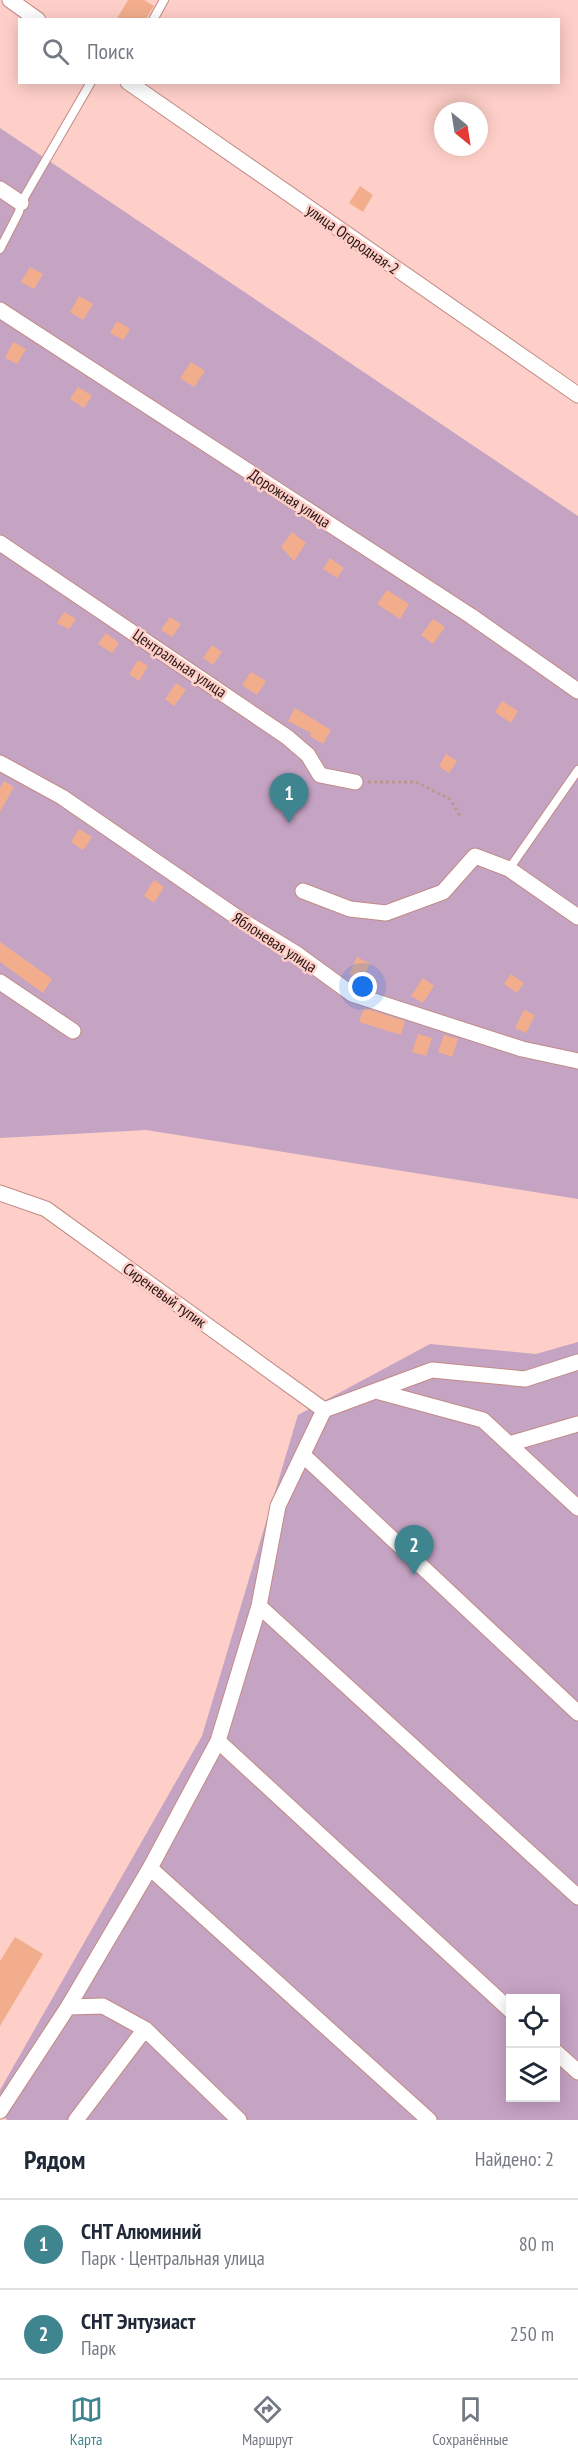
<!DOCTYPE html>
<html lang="ru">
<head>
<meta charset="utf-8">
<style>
	body { margin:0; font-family:"PT Sans Narrow",sans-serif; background:#f2f2f3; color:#1f2937 }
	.controls { position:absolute; right:18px; bottom:18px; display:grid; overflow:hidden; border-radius:0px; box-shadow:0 3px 15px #0003 }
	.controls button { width:54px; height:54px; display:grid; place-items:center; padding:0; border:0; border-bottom:2px solid #e0e1e3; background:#fff; color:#1f2937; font:30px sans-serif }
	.compass { position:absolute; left:434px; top:102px; width:54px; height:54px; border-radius:50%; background:#fff; box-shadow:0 3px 15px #0003; rotate:150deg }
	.you { position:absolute; left:363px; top:987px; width:21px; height:21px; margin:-15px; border:4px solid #fff; border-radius:50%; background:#1a73e8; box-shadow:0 0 0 9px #1a73e833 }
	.badge { display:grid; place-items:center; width:39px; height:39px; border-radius:50%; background:#3f858f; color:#fff; font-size:20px; font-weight:700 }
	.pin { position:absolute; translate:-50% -50px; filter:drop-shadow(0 2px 3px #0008) }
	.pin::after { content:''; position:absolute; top:32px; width:21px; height:18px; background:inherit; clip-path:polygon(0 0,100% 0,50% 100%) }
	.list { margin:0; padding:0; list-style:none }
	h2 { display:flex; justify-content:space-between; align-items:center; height:78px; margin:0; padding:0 24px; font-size:26px }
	h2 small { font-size:20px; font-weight:400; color:#747a83 }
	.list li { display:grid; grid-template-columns:39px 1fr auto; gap:18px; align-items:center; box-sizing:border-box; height:90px; padding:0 24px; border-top:2px solid #e0e1e3 }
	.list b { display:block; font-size:22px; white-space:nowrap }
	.list p { margin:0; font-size:20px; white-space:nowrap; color:#747a83 }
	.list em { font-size:20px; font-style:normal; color:#747a83 }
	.icon { flex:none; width:33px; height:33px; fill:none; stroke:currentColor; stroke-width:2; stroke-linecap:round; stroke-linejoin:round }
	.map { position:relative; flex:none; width:578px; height:2120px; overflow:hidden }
	.search { position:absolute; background:#fff; box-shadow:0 3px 15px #0003; left:18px; right:18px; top:18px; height:66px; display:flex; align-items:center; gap:15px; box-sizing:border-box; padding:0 21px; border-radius:0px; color:#747a83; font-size:22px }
	.sheet { height:258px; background:#fff }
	nav { display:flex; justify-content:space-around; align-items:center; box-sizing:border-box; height:84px; border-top:2px solid #e0e1e3; background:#fff; font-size:16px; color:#747a83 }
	nav a { display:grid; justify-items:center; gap:3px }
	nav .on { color:#3f858f }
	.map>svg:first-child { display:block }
</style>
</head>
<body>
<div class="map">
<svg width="578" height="2120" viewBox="0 0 578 2120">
	<rect width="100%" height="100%" fill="#fecfc8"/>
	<path fill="#c5a3c3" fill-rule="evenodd" d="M 0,128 L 578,516 L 578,1199 L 146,1130 L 0,1138 Z
		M 578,1342 L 578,2120 L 7,2120 L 0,2110 L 0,2090 L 202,1736 L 298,1415 L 430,1344 L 536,1354 ZM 510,1998 L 556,1998 L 556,2098 L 510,2098 Z"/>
	<path fill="#f2ae8c" d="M 128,0 L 144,0 L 154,6 L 145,20 L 116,20 Z
		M 360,186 L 373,195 L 363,212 L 349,203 Z
		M 30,267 L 43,274 L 34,289 L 21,282 Z
		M 79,296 L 93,304 L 83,320 L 70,312 Z
		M 117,321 L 130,329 L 123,340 L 110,333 Z
		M 13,342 L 26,349 L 17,364 L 5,358 Z
		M 191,362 L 205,371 L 194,387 L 180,378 Z
		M 78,387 L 92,396 L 84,408 L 70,399 Z
		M 292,532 L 306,543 L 294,561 L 281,547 Z
		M 330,558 L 344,568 L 337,578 L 323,569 Z
		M 387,590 L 409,604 L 400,619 L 377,604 Z
		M 64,612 L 76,619 L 69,629 L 57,623 Z
		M 170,617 L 181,624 L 172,637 L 161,630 Z
		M 433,619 L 445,627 L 433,644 L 421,635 Z
		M 106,633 L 119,643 L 112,653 L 98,644 Z
		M 212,645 L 222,652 L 213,665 L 203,658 Z
		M 138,660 L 148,666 L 139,681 L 129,674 Z
		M 251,672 L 266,681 L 257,695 L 242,685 Z
		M 176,683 L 186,690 L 174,706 L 165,699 Z
		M 502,701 L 518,711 L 511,723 L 495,712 Z
		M 295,708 L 331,730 L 323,744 L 310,736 L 311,733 L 288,721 Z
		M 446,754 L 457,761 L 449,773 L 439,766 Z
		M 4,781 L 14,787 L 0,812 L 0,788 Z
		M 79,829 L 92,837 L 83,850 L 71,842 Z
		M 154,880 L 164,887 L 154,903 L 144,896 Z
		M 0,942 L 52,979 L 43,993 L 0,962 Z
		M 357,957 L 370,964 L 362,980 L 349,974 Z
		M 511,974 L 524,983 L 517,993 L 504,984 Z
		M 423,978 L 434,986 L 423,1003 L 411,996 Z
		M 364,1008 L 405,1021 L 401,1035 L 359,1022 Z
		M 524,1010 L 535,1015 L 526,1033 L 515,1028 Z
		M 418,1034 L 432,1038 L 426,1056 L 412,1052 Z
		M 444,1035 L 458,1039 L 452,1057 L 438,1052 Z
		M 15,1937 L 43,1954 L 0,2026 L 0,1961 Z"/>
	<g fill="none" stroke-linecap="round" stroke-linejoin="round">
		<defs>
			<path id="lane" d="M 153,20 L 164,0
				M 0,249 L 19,212 L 21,203 L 91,82
				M 509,869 L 578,770"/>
			<path id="street" d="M 10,0 L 38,20
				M 128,82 L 578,395
				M 0,189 L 21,203
				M 0,310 L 471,616 L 578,691
				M 0,543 L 287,737 L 308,755 L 320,775 L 355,782
				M 0,763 L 62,797 L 241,920 L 297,954 L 352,994 L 522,1049 L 578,1061
				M 303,891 L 350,909 L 386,913 L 443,892 L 475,856 L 509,869 L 578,917
				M 0,982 L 73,1031
				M 0,1193 L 46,1209 L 324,1410
				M 376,1391 L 483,1420 L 578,1508
				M 509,1444 L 578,1424
				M 303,1455 L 578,1713
				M 259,1606 L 578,1897
				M 218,1741 L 510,2010
				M 150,1868 L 429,2120
				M 68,2007 L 103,2006 L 145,2029 L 239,2120
				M 556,2052 L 578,2072
				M 0,2111 L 68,2007 L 150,1868 L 218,1741 L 259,1606 L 278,1506 L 324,1410 L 432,1370 L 525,1379 L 578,1362
				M 76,2120 L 145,2029"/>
		</defs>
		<use href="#lane" stroke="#c18b84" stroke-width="10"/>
		<use href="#street" stroke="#c18b84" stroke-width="17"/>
		<path stroke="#bd9691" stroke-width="3" stroke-dasharray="3 3" stroke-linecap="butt" d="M 368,782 L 416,782 L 450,799 L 460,816"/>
		<use href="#lane" stroke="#fff" stroke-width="8"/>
		<use href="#street" stroke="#fff" stroke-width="15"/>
	</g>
	<g text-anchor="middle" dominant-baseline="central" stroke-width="5" stroke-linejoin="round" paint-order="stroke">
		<g font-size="16" fill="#291513" stroke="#fecfc8">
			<text transform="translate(353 239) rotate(35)">улица Огородная-2</text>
			<text transform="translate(290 498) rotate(33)">Дорожная улица</text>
			<text transform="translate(180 663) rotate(34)">Центральная улица</text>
			<text transform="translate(275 942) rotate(33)">Яблоневая улица</text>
			<text transform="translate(165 1295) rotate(36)">Сиреневый тупик</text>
		</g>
	</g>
</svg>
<div class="controls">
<button><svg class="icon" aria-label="locate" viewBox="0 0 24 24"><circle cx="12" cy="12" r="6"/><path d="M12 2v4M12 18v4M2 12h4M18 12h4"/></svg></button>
<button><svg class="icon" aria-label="layers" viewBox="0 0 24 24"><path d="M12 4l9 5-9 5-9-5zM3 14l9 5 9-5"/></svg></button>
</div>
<svg class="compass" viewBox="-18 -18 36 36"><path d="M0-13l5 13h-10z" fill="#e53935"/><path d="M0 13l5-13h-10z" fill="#747a83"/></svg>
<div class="you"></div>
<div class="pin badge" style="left:289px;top:823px">1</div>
<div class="pin badge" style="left:414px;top:1575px">2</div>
<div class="search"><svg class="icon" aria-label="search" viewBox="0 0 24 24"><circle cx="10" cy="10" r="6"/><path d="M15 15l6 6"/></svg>Поиск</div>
</div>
<section class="sheet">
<h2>Рядом<small>Найдено: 2</small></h2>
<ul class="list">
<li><span class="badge">1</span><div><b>СНТ Алюминий</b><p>Парк · Центральная улица</p></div><em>80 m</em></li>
<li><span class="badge">2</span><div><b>СНТ Энтузиаст</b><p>Парк</p></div><em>250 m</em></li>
</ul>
</section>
<nav>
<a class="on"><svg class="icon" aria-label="map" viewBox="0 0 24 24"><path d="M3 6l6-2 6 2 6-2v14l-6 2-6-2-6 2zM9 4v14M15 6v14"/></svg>Карта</a>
<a><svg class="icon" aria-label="directions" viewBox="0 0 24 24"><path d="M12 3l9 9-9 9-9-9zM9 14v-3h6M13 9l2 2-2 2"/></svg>Маршрут</a>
<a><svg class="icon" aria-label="saved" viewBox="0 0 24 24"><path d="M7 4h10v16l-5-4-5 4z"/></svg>Сохранённые</a>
</nav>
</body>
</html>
